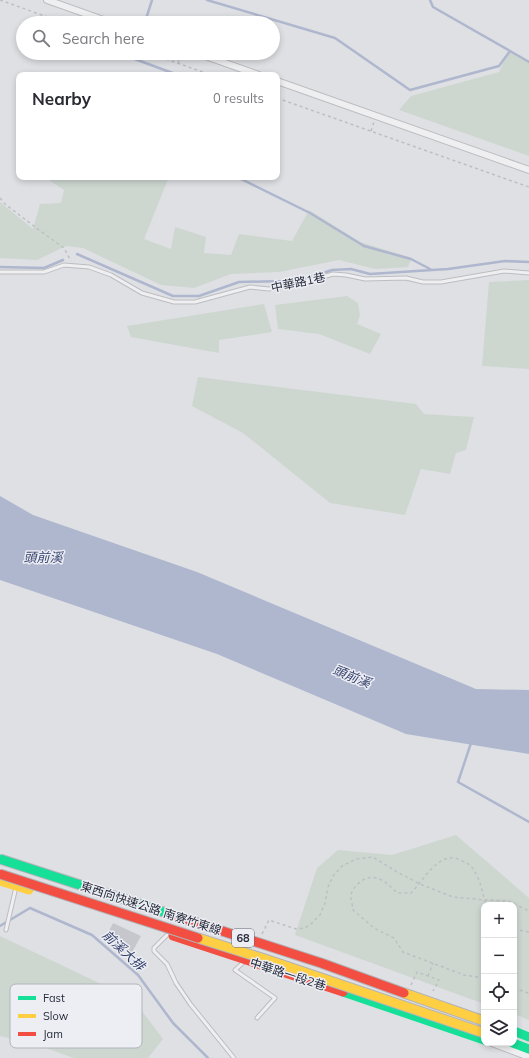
<!DOCTYPE html>
<html lang="en">
<head>
<meta charset="utf-8">
<style>
	body { margin:0; font-family:Mulish,"Noto Sans TC",sans-serif; background:#f7f7f7; color:#2b2b33 }
	.controls { position:absolute; right:12px; bottom:12px; display:grid; overflow:hidden; border-radius:8px; box-shadow:0 2px 6px #0003 }
	.controls button { width:36px; height:36px; display:grid; place-items:center; padding:0; border:0; border-bottom:1px solid #e1e1e2; background:#fff; color:#2b2b33; font:20px sans-serif }
	.list { margin:0; padding:0; list-style:none }
	h2 { display:flex; justify-content:space-between; align-items:center; height:52px; margin:0; padding:0 16px; font-size:17px }
	h2 small { font-size:13px; font-weight:400; color:#7c7c81 }
	.icon { flex:none; width:22px; height:22px; fill:none; stroke:currentColor; stroke-width:2; stroke-linecap:round; stroke-linejoin:round }
	.map { position:relative; flex:none; width:529px; height:1058px; overflow:hidden }
	.search { position:absolute; background:#fff; box-shadow:0 2px 6px #0003; left:16px; top:16px; width:264px; height:44px; display:flex; align-items:center; gap:10px; box-sizing:border-box; padding:0 14px; border-radius:22px; color:#7c7c81; font-size:15px }
	.panel { position:absolute; background:#fff; box-shadow:0 2px 6px #0003; left:16px; top:72px; width:264px; height:108px; border-radius:8px }
	.map>svg:first-child { display:block }
</style>
</head>
<body>
<div class="map">
<svg width="529" height="1058" viewBox="0 0 529 1058">
	<rect width="100%" height="100%" fill="#dfe0e4"/>
	<path fill="#cdd7d0" d="M 509,50 L 529,62 L 529,156 L 399,110 L 411,96 L 499,72 Z
		M 45,177 L 169,177 L 144,239 L 171,249 L 175,227 L 206,237 L 204,253 L 231,255 L 239,234 L 292,241 L 309,210 L 360,242 L 412,258 L 408,267 L 375,269 L 339,260 L 279,272 L 231,274 L 194,288 L 161,285 L 83,248 L 66,246 L 37,260 L 0,258 L 0,202 L 33,229 L 40,204 L 61,203 L 64,190 Z
		M 529,280 L 529,369 L 482,366 L 489,282 Z
		M 347,296 L 358,303 L 360,315 L 357,324 L 381,334 L 370,354 L 319,334 L 278,329 L 275,305 Z
		M 264,304 L 272,332 L 219,340 L 219,353 L 131,337 L 127,326 Z
		M 198,377 L 416,404 L 424,414 L 474,417 L 466,450 L 456,453 L 450,474 L 421,469 L 405,515 L 330,503 L 243,433 L 192,406 Z
		M 456,835 L 529,898 L 529,1020 L 514,1014 L 514,905 L 484,905 L 484,1004 L 295,935 L 317,868 L 338,850 L 392,855 Z
		M 0,936 L 133,999 L 163,1039 L 148,1058 L 74,1058 L 37,1045 L 0,1036 Z"/>
	<path fill="#afb7ce" d="M 0,496 L 33,515 L 197,572 L 476,689 L 529,690 L 529,754 L 406,734 L 217,654 L 0,580 Z"/>
	<g fill="none" stroke-linecap="round" stroke-linejoin="round">
		<path stroke="#afb7ce" stroke-width="2.5" d="M 207,0 L 335,38 L 410,90 L 499,66 L 510,51 L 529,62
			M 430,0 L 433,7 L 510,51
			M 145,22 L 152,0
			M 132,58 L 178,75
			M 237,177 L 310,213 L 364,246 L 411,259 L 430,269
			M 77,254 L 173,296 L 199,296 L 239,282 L 283,281 L 307,278 L 332,270 L 351,269 L 370,274 L 448,269 L 505,261 L 529,262
			M 0,267 L 44,268 L 63,260
			M 471,743 L 458,782 L 529,822
			M 0,926 L 30,908 L 92,935 L 138,975 L 173,1023 L 208,1058"/>
	</g>
	<path fill="#c6c7cc" d="M 113,923 L 141,936 L 131,954 L 121,949 L 107,935 Z"/>
	<g fill="none" stroke-linecap="round" stroke-linejoin="round">
		<defs>
			<path id="lane" d="M 0,272 L 44,272 L 64,265 L 89,267 L 111,275 L 142,293 L 174,302 L 195,302 L 250,287 L 269,289 L 299,284 L 333,274 L 346,275 L 365,279 L 406,278 L 423,282 L 441,282 L 504,271 L 529,273
				M 6,930 L 16,887
				M 167,935 L 154,948 L 154,951 L 167,964 L 176,983 L 191,1005 L 234,1058
				M 245,961 L 235,970 L 275,998 L 257,1018"/>
			<path id="street" d="M 47,0 L 112,23
				M 197,53 L 259,75
				M 277,81 L 529,170
				M 492,1043 L 529,1057"/>
		</defs>
		<use href="#lane" stroke="#bcbdc1" stroke-width="5"/>
		<use href="#street" stroke="#bcbdc1" stroke-width="8"/>
		<path stroke="#bebfc4" stroke-width="1.5" stroke-dasharray="3 3" stroke-linecap="butt" d="M 0,0 L 64,23
			M 149,53 L 211,75
			M 178,63 L 182,53
			M 277,98 L 529,187
			M 371,131 L 374,122
			M 0,198 L 5,204 L 39,230 L 64,248 L 71,261
			M 514,929 L 529,932
			M 262,934 L 269,920 L 296,929 L 305,928 L 312,923 L 320,915 L 325,903 L 328,887 L 333,876 L 342,866 L 356,859 L 373,857 L 397,872 L 420,884 L 453,897 L 485,900 L 508,901 L 529,911
			M 428,976 L 433,963
			M 484,978 L 464,975 L 403,952 L 394,938 L 374,928 L 353,910 C 353,906 350,899 351,895 C 352,890 356,885 360,882 C 374,871 387,882 397,893 L 411,893 C 423,881 440,849 460,860 C 470,864 472,866 477,876 C 482,885 482,896 487,905
			M 411,985 L 417,972 L 439,980 L 433,991
			M 514,988 L 528,993 L 529,990"/>
		<use href="#lane" stroke="#efeff1" stroke-width="3"/>
		<use href="#street" stroke="#efeff1" stroke-width="6"/>
		<path stroke="#16e098" stroke-width="9" d="M 343,992 L 484,1040
			M 514,1031 L 529,1037
			M 513,1043 L 529,1049"/>
		<path stroke="#ffcf43" stroke-width="9" d="M 0,881 L 29,890"/>
		<path stroke="#f24e42" stroke-width="9" d="M 173,936 L 343,992"/>
		<defs>
			<path id="fast-bridge" d="M 0,859 L 176,916"/>
			<path id="slow-bridge" d="M 198,938 L 268,960 L 484,1033
				M 404,993 L 484,1021"/>
			<path id="jam-bridge" d="M 0,874 L 198,938
				M 176,916 L 321,963 L 404,993"/>
		</defs>
		<use href="#fast-bridge" stroke="#b2b3b8" stroke-width="11" stroke-linecap="butt"/>
		<use href="#slow-bridge" stroke="#b2b3b8" stroke-width="11" stroke-linecap="butt"/>
		<use href="#jam-bridge" stroke="#b2b3b8" stroke-width="11" stroke-linecap="butt"/>
		<use href="#fast-bridge" stroke="#16e098" stroke-width="9"/>
		<use href="#slow-bridge" stroke="#ffcf43" stroke-width="9"/>
		<use href="#jam-bridge" stroke="#f24e42" stroke-width="9"/>
	</g>
	<g text-anchor="middle" dominant-baseline="central" stroke-width="3" stroke-linejoin="round" paint-order="stroke">
		<rect fill="#eceef4" stroke="#636672" stroke-width="1" x="232" y="929" width="22" height="18" rx="3"/>
		<g font-size="11" font-weight="bold" fill="#282b3b">
			<text x="243" y="938">68</text>
		</g>
		<g font-size="12" fill="#282b3b" stroke="#eceef4">
			<text transform="translate(298 282) rotate(-12)">中華路1巷</text>
			<text transform="translate(151 908) rotate(18)">東西向快速公路 南寮竹東線</text>
			<text transform="translate(288 974) rotate(18)">中華路一段2巷</text>
		</g>
		<g font-size="13" font-style="italic" fill="#35416c" stroke="#eceef4">
			<text x="43" y="557">頭前溪</text>
			<text transform="translate(352 676) rotate(22)">頭前溪</text>
			<text transform="translate(124 950) rotate(43)">前溪大排</text>
		</g>
	</g>
	<rect x="10" y="984" width="132" height="64" rx="6" fill="#eceef4" stroke="#b1b4bc" stroke-width="1"/>
	<rect x="18" y="996" width="18" height="4" fill="#16e098"/>
	<rect x="18" y="1014" width="18" height="4" fill="#ffcf43"/>
	<rect x="18" y="1032" width="18" height="4" fill="#f24e42"/>
	<g font-size="11" fill="#282b3b">
		<text x="43" y="1002">Fast</text>
		<text x="43" y="1020">Slow</text>
		<text x="43" y="1038">Jam</text>
	</g>
</svg>
<div class="controls">
<button>+</button>
<button>−</button>
<button><svg class="icon" aria-label="locate" viewBox="0 0 24 24"><circle cx="12" cy="12" r="6"/><path d="M12 2v4M12 18v4M2 12h4M18 12h4"/></svg></button>
<button><svg class="icon" aria-label="layers" viewBox="0 0 24 24"><path d="M12 4l9 5-9 5-9-5zM3 14l9 5 9-5"/></svg></button>
</div>
<div class="search"><svg class="icon" aria-label="search" viewBox="0 0 24 24"><circle cx="10" cy="10" r="6"/><path d="M15 15l6 6"/></svg>Search here</div>
<section class="panel">
<h2>Nearby<small>0 results</small></h2>
<ul class="list">
</ul>
</section>
</div>
</body>
</html>
